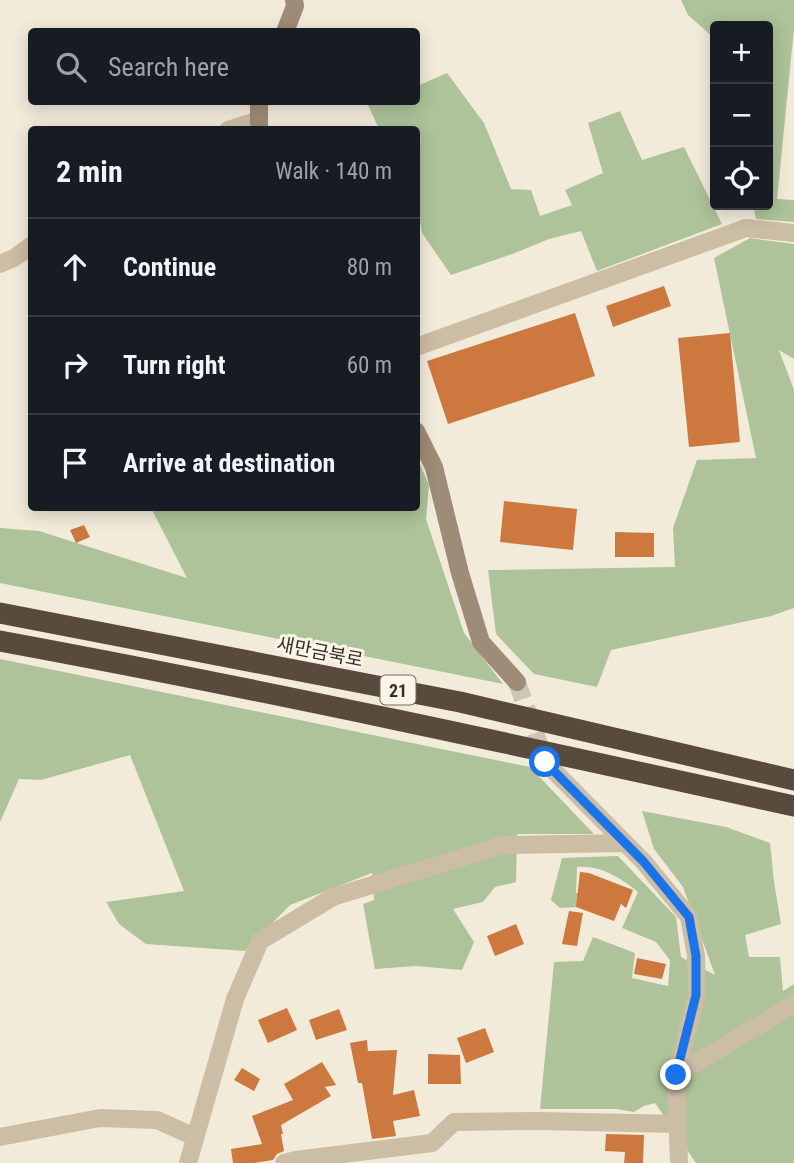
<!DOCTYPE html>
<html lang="en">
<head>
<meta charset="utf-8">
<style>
	body { margin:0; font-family:"Roboto Condensed","Noto Sans KR",sans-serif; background:#242831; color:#f1f3f6 }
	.controls { position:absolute; right:21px; top:21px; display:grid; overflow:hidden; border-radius:7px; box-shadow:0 4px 18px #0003 }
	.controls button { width:63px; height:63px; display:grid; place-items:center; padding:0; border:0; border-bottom:2px solid #363941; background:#171b24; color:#f1f3f6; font:35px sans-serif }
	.stop { position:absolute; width:21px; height:21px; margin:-16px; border:5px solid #1a73e8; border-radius:50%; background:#fff }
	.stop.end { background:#1a73e8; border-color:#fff; box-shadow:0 2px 7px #0008 }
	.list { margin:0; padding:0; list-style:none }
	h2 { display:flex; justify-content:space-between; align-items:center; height:91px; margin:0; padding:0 28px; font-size:30px }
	h2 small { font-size:23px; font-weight:400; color:#9ea1a6 }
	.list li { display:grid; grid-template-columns:46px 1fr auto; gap:21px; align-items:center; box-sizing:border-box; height:98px; padding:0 28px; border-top:2px solid #363941 }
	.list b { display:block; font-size:26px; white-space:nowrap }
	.list em { font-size:23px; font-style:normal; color:#9ea1a6 }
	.icon { flex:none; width:38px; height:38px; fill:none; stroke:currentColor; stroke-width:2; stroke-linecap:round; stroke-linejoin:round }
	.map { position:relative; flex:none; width:794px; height:1163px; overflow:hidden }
	.search { position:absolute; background:#171b24; box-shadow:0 4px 18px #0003; left:28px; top:28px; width:392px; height:77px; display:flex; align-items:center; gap:18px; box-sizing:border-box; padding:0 24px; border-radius:7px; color:#9ea1a6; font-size:26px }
	.panel { position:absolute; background:#171b24; box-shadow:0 4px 18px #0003; left:28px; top:126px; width:392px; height:385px; border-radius:7px }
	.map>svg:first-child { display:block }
</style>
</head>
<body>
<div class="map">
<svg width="794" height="1163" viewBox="0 0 794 1163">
	<rect width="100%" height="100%" fill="#f3ebda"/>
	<path fill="#aec399" d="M 681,0 L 794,0 L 794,29 L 777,199 L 794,200 L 794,222 L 756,219 L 753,205 L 768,205 L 768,26 L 715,26 L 715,39 L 688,15 Z
		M 447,73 L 484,123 L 511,189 L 531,190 L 540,216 L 572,205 L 565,190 L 603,173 L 588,123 L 620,111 L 642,160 L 684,147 L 722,224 L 597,271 L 581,231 L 549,239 L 515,253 L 451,275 L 422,233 L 417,203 L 416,130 L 379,129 L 368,105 L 377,102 L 416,102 L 417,86 Z
		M 750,238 L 794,244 L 794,359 L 779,350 L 794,390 L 794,608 L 771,616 L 611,650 L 597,687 L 534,674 L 496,634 L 488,570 L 675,567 L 673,528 L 697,460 L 756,458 L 714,258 Z
		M 417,458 L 429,485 L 426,519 L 464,633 L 503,684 L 0,583 L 0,528 L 39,531 L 187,578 L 151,508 L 416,508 Z
		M 0,659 L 530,767 L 594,834 L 517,834 L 516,882 L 495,887 L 483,902 L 453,909 L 474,942 L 462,970 L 416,966 L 375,969 L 363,904 L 374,900 L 372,873 L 290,905 L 245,951 L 146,944 L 119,924 L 106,902 L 184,891 L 130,755 L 41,780 L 19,779 L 0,822 Z
		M 642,811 L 726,827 L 770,843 L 774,882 L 781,924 L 745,935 L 749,957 L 780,957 L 783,991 L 794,984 L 794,1163 L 696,1163 L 655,1103 L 644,1106 L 634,1112 L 616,1109 L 540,1109 L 554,962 L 583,961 L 593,937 L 635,953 L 632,978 L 668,986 L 670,960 L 656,942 L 622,928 L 638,892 C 620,877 600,865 577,867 L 576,893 L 585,894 L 580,907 L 560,908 L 551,900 L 562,858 L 618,856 L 676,917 L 681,957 L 715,975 L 683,887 L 654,849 Z"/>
	<path fill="#cc783f" d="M 664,286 L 671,306 L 613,327 L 606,306 Z
		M 575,313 L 595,376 L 448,424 L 427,361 Z
		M 730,333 L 740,442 L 689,447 L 678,338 Z
		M 504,501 L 577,509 L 573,550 L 500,542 Z
		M 84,525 L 90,537 L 76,543 L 70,530 Z
		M 615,532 L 654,533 L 654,557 L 615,557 Z
		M 580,872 L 589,873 L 633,890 L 626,908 L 621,904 L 614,921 L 576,907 Z
		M 569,911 L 583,913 L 577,946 L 562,944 Z
		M 516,924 L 524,944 L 495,956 L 487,936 Z
		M 637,958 L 666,964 L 662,979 L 634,974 Z
		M 287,1008 L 297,1030 L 268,1043 L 258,1020 Z
		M 339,1009 L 347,1030 L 316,1040 L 309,1020 Z
		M 485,1028 L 494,1052 L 466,1063 L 457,1038 Z
		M 367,1040 L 368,1051 L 397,1050 L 393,1095 L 414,1090 L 420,1116 L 393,1121 L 396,1136 L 372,1139 L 362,1083 L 358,1083 L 350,1043 Z
		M 428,1054 L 460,1055 L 461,1084 L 428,1084 Z
		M 322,1062 L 336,1085 L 325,1087 L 331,1096 L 281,1125 L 283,1134 L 281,1134 L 284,1151 L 277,1154 L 273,1160 L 254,1163 L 233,1163 L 231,1149 L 262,1144 L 252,1116 L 293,1100 L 284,1084 Z
		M 242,1068 L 260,1079 L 254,1091 L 234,1080 Z
		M 606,1134 L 644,1135 L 643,1163 L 624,1163 L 625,1152 L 605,1151 Z"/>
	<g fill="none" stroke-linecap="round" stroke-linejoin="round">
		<path stroke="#cdc5b6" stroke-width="18" stroke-dasharray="18 9" stroke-linecap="butt" d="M 517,682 L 545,761"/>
		<path stroke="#ccbda5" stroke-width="18" d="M 228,130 L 259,120
			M 0,264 L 14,258 L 32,245
			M 416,347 L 746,228 L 794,233
			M 545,762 L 643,861 L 689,917 L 696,956 L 697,995 L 676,1075 L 679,1163
			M 676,1075 L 794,1004
			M 0,1137 L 100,1118 L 157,1120 L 195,1137
			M 188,1163 L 235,999 L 260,941 L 333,897 L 503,845 L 625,843
			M 284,1163 L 296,1160 L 432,1143 L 454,1122 L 539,1121 L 678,1124"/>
		<path stroke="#9f8c76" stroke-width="18" d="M 285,32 L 295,6 L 294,0
			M 259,130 L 259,102
			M 416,431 L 434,467 L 460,573 L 481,642 L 517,682"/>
		<path stroke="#584a3d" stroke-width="21" d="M 0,613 L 460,702 L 794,780
			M 0,641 C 266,690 530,748 794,806"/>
	</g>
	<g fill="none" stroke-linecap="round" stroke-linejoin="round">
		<path stroke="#1a73e8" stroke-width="9" d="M 545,762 L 643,861 L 689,917 L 696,956 L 696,995 L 676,1075"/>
	</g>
	<g text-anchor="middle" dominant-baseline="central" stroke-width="6" stroke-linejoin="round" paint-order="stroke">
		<rect fill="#faf5e7" stroke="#726a61" stroke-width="2" x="380.5" y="675.5" width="35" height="29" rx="5"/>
		<g font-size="18" font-weight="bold" fill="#372f27">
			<text x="398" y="690">21</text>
		</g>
		<g font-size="19" fill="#372f27" stroke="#faf5e7">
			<text transform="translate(320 652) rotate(11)">새만금북로</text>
		</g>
	</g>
</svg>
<div class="controls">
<button>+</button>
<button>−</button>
<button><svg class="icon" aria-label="locate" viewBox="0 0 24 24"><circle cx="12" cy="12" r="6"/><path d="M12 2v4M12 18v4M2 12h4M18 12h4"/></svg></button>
</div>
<div class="stop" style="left:545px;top:762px"></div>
<div class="stop end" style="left:676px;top:1075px"></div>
<div class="search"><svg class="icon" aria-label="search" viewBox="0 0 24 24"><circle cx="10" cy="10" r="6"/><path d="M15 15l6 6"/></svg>Search here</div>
<section class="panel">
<h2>2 min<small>Walk · 140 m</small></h2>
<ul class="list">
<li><svg class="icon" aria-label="ahead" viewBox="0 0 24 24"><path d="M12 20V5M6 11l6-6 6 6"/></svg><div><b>Continue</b></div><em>80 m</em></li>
<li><svg class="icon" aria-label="right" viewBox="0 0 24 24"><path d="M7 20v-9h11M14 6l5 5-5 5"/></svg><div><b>Turn right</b></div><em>60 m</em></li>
<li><svg class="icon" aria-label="arrive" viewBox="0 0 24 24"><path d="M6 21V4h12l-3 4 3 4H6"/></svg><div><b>Arrive at destination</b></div></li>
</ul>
</section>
</div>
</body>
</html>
